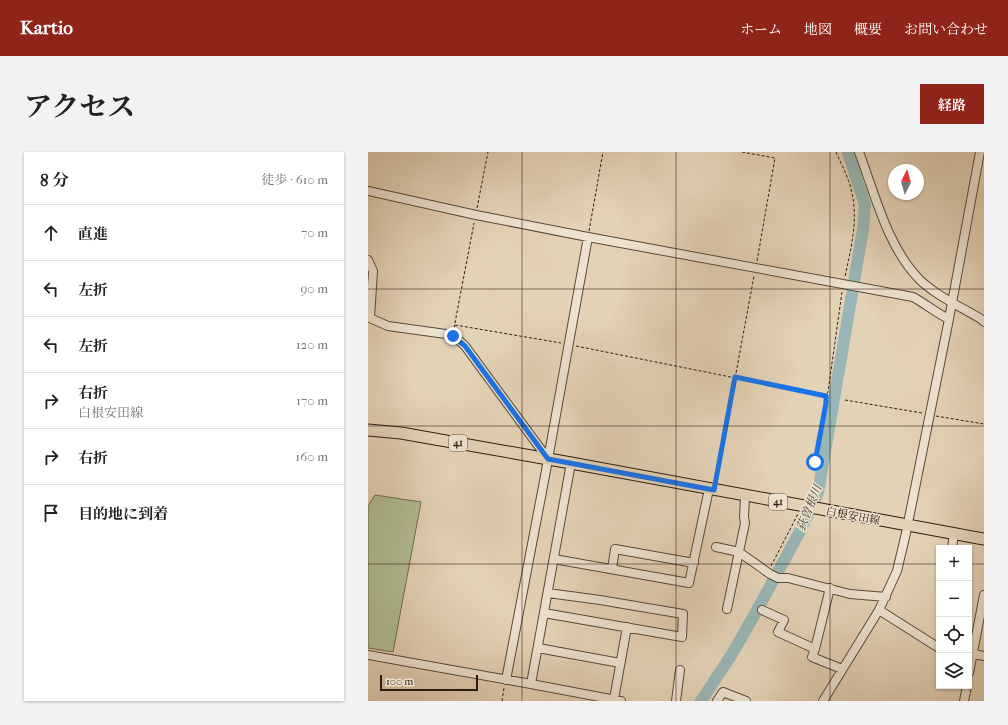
<!DOCTYPE html>
<html lang="ja">
<head>
<meta charset="utf-8">
<style>
	body { margin:0; font-family:"IM FELL French Canon","Noto Serif JP",serif; background:#f2f2f2; color:#222 }
	.controls { position:absolute; right:12px; bottom:12px; display:grid; overflow:hidden; border-radius:0px; box-shadow:0 1px 3px #0004 }
	.controls button { width:36px; height:36px; display:grid; place-items:center; padding:0; border:0; border-bottom:1px solid #e0e0e0; background:#fff; color:#222; font:20px sans-serif }
	.compass { position:absolute; left:520px; top:12px; width:36px; height:36px; border-radius:50%; background:#fff; box-shadow:0 1px 3px #0004; rotate:5deg }
	.scale { position:absolute; left:12px; bottom:10px; width:98px; box-sizing:border-box; padding-left:4px; border:2px solid #2b1c0f; border-top:0; font-size:11px; line-height:14px; white-space:nowrap; color:#2b1c0f; -webkit-text-stroke:3px #ede2d0; paint-order:stroke }
	.stop { position:absolute; width:12px; height:12px; margin:-9px; border:3px solid #1a73e8; border-radius:50%; background:#fff }
	.stop.end { background:#1a73e8; border-color:#fff; box-shadow:0 1px 4px #0008 }
	.list { margin:0; padding:0; list-style:none }
	h2 { display:flex; justify-content:space-between; align-items:center; height:52px; margin:0; padding:0 16px; font-size:17px }
	h2 small { font-size:13px; font-weight:400; color:#767676 }
	.list li { display:grid; grid-template-columns:26px 1fr auto; gap:12px; align-items:center; box-sizing:border-box; height:56px; padding:0 16px; border-top:1px solid #e0e0e0 }
	.list b { display:block; font-size:15px; white-space:nowrap }
	.list p { margin:0; font-size:13px; white-space:nowrap; color:#767676 }
	.list em { font-size:13px; font-style:normal; color:#767676 }
	.icon { flex:none; width:22px; height:22px; fill:none; stroke:currentColor; stroke-width:2; stroke-linecap:round; stroke-linejoin:round }
	.map { position:relative; flex:none; width:616px; height:549px; overflow:hidden; border-radius:0px }
	header { display:flex; align-items:center; gap:24px; box-sizing:border-box; height:56px; padding:0 20px; background:#8f2418; color:#fff }
	header strong { font-size:19px }
	nav { display:flex; gap:22px; margin-inline-start:auto; font-size:14px }
	.intro { display:flex; align-items:center; justify-content:space-between; box-sizing:border-box; height:96px; padding:0 24px }
	h1 { margin:0; font-size:28px }
	.button { padding:10px 18px; border-radius:0px; background:#8f2418; color:#fff; font-size:14px; font-weight:700 }
	main { display:flex; gap:24px; padding:0 24px }
	aside { flex:1; background:#fff; border-radius:0px; box-shadow:0 1px 3px #0004 }
	.map>svg:first-child { display:block }
</style>
</head>
<body>
<header>
<strong>Kartio</strong>
<nav><a>ホーム</a><a>地図</a><a>概要</a><a>お問い合わせ</a></nav>
</header>
<div class="intro"><h1>アクセス</h1><a class="button">経路</a></div>
<main>
<aside>
<h2>8 分<small>徒歩 · 610 m</small></h2>
<ul class="list">
<li><svg class="icon" aria-label="ahead" viewBox="0 0 24 24"><path d="M12 20V5M6 11l6-6 6 6"/></svg><div><b>直進</b></div><em>70 m</em></li>
<li><svg class="icon" aria-label="left" viewBox="0 0 24 24"><path d="M17 20v-9H6M10 6l-5 5 5 5"/></svg><div><b>左折</b></div><em>90 m</em></li>
<li><svg class="icon" aria-label="left" viewBox="0 0 24 24"><path d="M17 20v-9H6M10 6l-5 5 5 5"/></svg><div><b>左折</b></div><em>120 m</em></li>
<li><svg class="icon" aria-label="right" viewBox="0 0 24 24"><path d="M7 20v-9h11M14 6l5 5-5 5"/></svg><div><b>右折</b><p>白根安田線</p></div><em>170 m</em></li>
<li><svg class="icon" aria-label="right" viewBox="0 0 24 24"><path d="M7 20v-9h11M14 6l5 5-5 5"/></svg><div><b>右折</b></div><em>160 m</em></li>
<li><svg class="icon" aria-label="arrive" viewBox="0 0 24 24"><path d="M6 21V4h12l-3 4 3 4H6"/></svg><div><b>目的地に到着</b></div></li>
</ul>
</aside>
<div class="map">
<svg width="616" height="549" viewBox="0 0 616 549">
	<rect width="100%" height="100%" fill="#e4d2b6"/>
	<filter id="stains"><feTurbulence type="fractalNoise" baseFrequency=".005" numOctaves="4"/><feColorMatrix values="0 0 0 0 .2 0 0 0 0 .09 0 0 0 0 .02 0 0 0 .5 -.17"/></filter>
	<radialGradient id="worn" r=".72"><stop offset=".6" stop-color="#630" stop-opacity="0"/><stop offset="1" stop-color="#630" stop-opacity=".3"/></radialGradient>
	<path fill="#b0bd91" stroke="#6e6c50" d="M 7,343 L 53,350 L 25,500 L 0,496 L 0,354 Z"/>
	<g fill="none" stroke-linecap="round" stroke-linejoin="round">
		<path stroke="#98b6b6" stroke-width="12" d="M 333,549 L 364,502 L 388,460 L 431,381 L 450,341 L 495,77 L 497,53 L 480,0"/>
		<defs>
			<path id="minor" d="M 491,0 C 507,42 519,94 551,127 C 567,143 593,155 613,167 L 616,170
				M 0,39 L 108,63 L 220,85 L 545,145 C 558,152 568,161 581,167
				M 0,108 L 5,119 L 2,166 L 20,174 L 85,183 L 97,194 L 180,307
				M 348,395 L 371,400 L 402,422 L 410,426 L 420,426 L 482,442 L 518,445
				M 584,396 L 586,382
				M 186,407 L 321,431 L 341,337
				M 244,417 L 247,397 L 326,411
				M 359,457 L 377,371 L 376,365 L 377,344
				M 394,458 L 416,468 L 410,480 L 447,497 L 444,505 L 474,517
				M 511,458 L 571,496
				M 176,461 L 314,485 L 315,462 L 232,448 L 180,441
				M 170,496 L 252,511
				M 447,497 L 462,436
				M 601,501 L 616,504
				M 0,503 L 163,532 L 253,549
				M 601,521 L 616,443
				M 138,528 L 177,324 L 220,85
				M 163,532 L 203,311
				M 246,547 L 259,475
				M 308,549 L 312,518
				M 349,549 L 355,540 L 378,549
				M 455,549 L 511,458 L 529,419 L 538,381 L 581,167 L 612,0
				M 596,549 L 599,534"/>
			<path id="major" d="M 0,278 L 33,281 L 203,311 L 616,387"/>
		</defs>
		<use href="#minor" stroke="#594a39" stroke-width="10"/>
		<use href="#major" stroke="#2b1c0f" stroke-width="13"/>
		<path stroke="#2b1c0f" stroke-width="1" stroke-dasharray="3 2" stroke-linecap="butt" d="M 374,0 L 407,6 L 389,109
			M 468,0 C 473,12 480,24 483,37 C 491,67 483,95 477,125
			M 109,56 L 120,0
			M 221,79 L 235,0
			M 87,173 L 193,191
			M 86,176 L 106,71
			M 208,194 L 457,244
			M 477,248 L 554,261
			M 568,264 L 616,272
			M 447,310 L 458,251 L 457,244 L 460,240 L 474,140
			M 348,329 L 386,124
			M 403,414 L 430,362
			M 134,549 L 136,536"/>
		<use href="#minor" stroke="#ede2d0" stroke-width="8"/>
		<use href="#major" stroke="#e4d2b6" stroke-width="11"/>
	</g>
	<g fill="none" stroke-linecap="round" stroke-linejoin="round">
		<path stroke="#1a73e8" stroke-width="5" d="M 85,184 L 97,194 L 180,307 L 346,338 L 367,225 L 458,244 L 458,251 L 447,310"/>
	</g>
	<path fill="none" stroke="#2b1c0f" stroke-width="1" stroke-opacity="0.55" d="M 154,0 L 154,549M 308,0 L 308,549M 462,0 L 462,549M 0,137 L 616,137M 0,274 L 616,274M 0,412 L 571,412M 601,412 L 616,412"/>
	<g text-anchor="middle" dominant-baseline="central" stroke-width="3" stroke-linejoin="round" paint-order="stroke">
		<g fill="#ede2d0" stroke="#655749" stroke-width="1">
			<rect x="81" y="283" width="18" height="16" rx="3"/>
			<rect x="401" y="342" width="18" height="16" rx="3"/>
		</g>
		<g font-size="10" font-weight="bold" fill="#2b1c0f">
			<text x="90" y="291">41</text>
			<text x="410" y="350">41</text>
		</g>
		<g font-size="11" fill="#2b1c0f" stroke="#ede2d0">
			<text transform="translate(485 364) rotate(11)">白根安田線</text>
		</g>
		<g font-size="12" font-style="italic" fill="#4c4a41" stroke="#ede2d0">
			<text transform="translate(441 356) rotate(-68)">荻曽根川</text>
		</g>
	</g>
	<rect width="100%" height="100%" filter="url(#stains)"/>
	<rect width="100%" height="100%" fill="url(#worn)"/>
</svg>
<div class="controls">
<button>+</button>
<button>−</button>
<button><svg class="icon" aria-label="locate" viewBox="0 0 24 24"><circle cx="12" cy="12" r="6"/><path d="M12 2v4M12 18v4M2 12h4M18 12h4"/></svg></button>
<button><svg class="icon" aria-label="layers" viewBox="0 0 24 24"><path d="M12 4l9 5-9 5-9-5zM3 14l9 5 9-5"/></svg></button>
</div>
<svg class="compass" viewBox="-18 -18 36 36"><path d="M0-13l5 13h-10z" fill="#e53935"/><path d="M0 13l5-13h-10z" fill="#767676"/></svg>
<div class="scale">100 m</div>
<div class="stop" style="left:447px;top:310px"></div>
<div class="stop end" style="left:85px;top:184px"></div>
</div>
</main>
</body>
</html>
